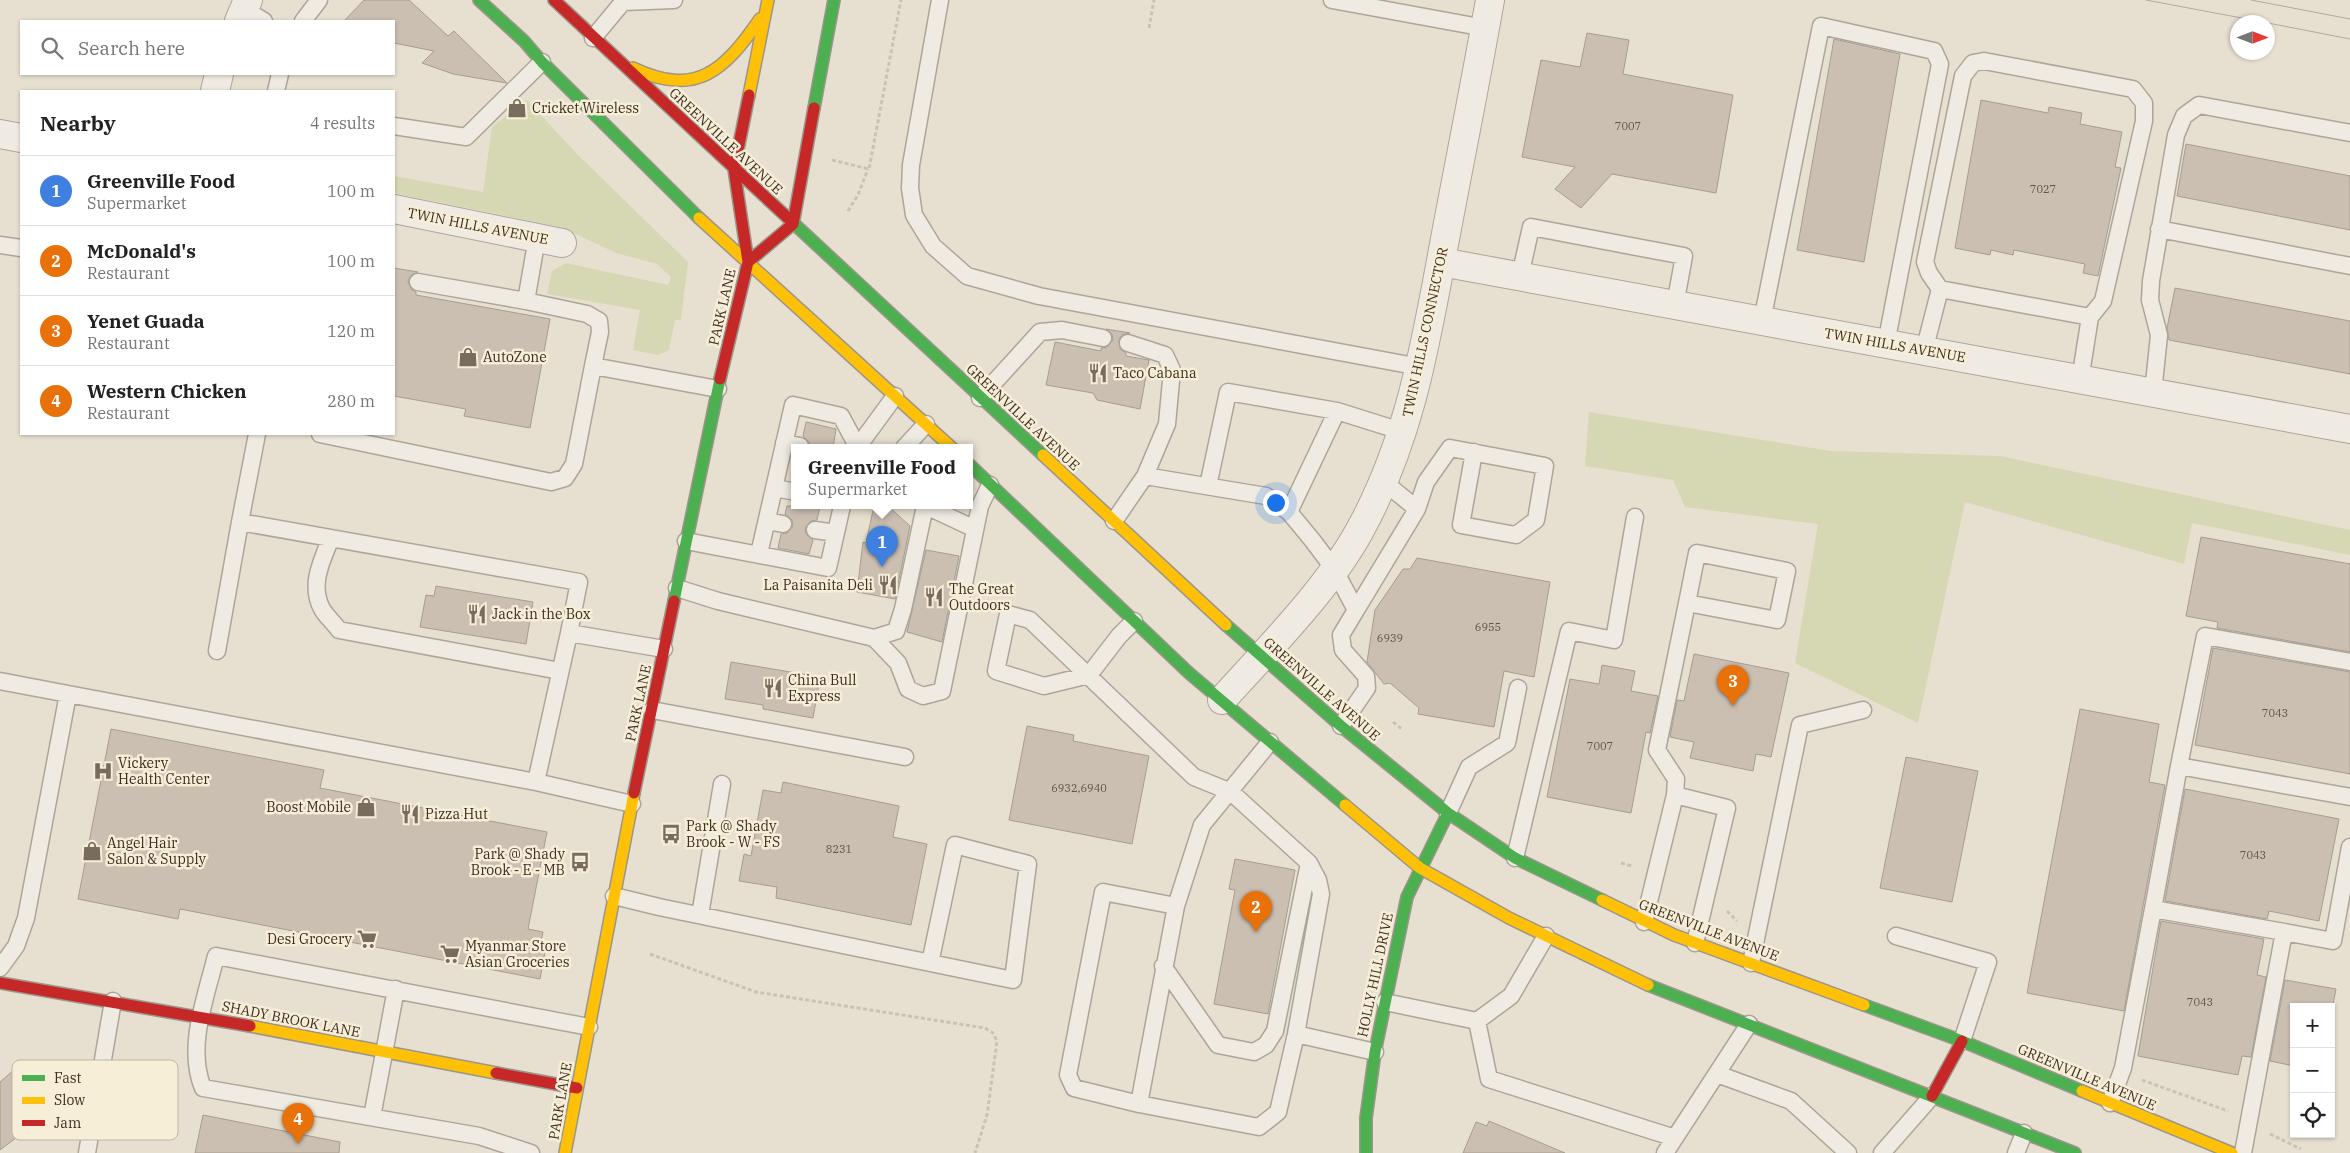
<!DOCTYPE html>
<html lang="en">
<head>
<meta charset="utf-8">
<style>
	body { margin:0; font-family:"IBM Plex Serif",serif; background:#f2f2f2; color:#222 }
	.controls { position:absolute; right:15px; bottom:15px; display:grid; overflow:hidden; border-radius:0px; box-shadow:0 1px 4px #0004 }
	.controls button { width:45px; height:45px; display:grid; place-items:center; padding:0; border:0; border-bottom:1px solid #e0e0e0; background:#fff; color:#222; font:25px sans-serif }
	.compass { position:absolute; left:2230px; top:15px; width:45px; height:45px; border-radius:50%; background:#fff; box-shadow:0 1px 4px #0004; rotate:90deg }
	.you { position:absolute; left:1275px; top:502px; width:18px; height:18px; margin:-12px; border:4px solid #fff; border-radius:50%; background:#1a73e8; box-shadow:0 0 0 8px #1a73e833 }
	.badge { display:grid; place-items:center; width:32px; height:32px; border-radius:50%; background:#786c5e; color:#fff; font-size:16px; font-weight:700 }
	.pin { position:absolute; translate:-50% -41px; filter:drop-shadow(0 1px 2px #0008) }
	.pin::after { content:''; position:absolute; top:26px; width:18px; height:15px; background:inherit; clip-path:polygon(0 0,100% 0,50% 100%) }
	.popup { position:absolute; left:791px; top:444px; width:182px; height:65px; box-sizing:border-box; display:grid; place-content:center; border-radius:0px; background:#fff; filter:drop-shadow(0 1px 4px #0005); font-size:16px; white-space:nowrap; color:#767676 }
	.popup b { font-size:19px; color:#222 }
	.popup::after { content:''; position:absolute; left:50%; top:100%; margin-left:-10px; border:10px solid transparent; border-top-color:#fff }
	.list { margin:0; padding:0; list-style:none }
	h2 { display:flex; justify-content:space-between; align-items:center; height:65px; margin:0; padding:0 20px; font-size:21px }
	h2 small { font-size:16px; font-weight:400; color:#767676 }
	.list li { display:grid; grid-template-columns:32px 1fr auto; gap:15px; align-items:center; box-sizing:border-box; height:70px; padding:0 20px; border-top:1px solid #e0e0e0 }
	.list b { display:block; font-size:19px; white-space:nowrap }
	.list p { margin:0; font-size:16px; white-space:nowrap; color:#767676 }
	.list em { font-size:16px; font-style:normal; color:#767676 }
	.icon { flex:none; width:28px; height:28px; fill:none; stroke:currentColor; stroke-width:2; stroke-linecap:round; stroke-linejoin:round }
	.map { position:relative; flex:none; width:2350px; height:1153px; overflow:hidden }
	.search { position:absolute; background:#fff; box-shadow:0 1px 4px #0004; left:20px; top:20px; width:375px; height:55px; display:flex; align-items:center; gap:12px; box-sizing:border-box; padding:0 18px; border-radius:0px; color:#767676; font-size:19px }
	.panel { position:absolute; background:#fff; box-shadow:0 1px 4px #0004; left:20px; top:90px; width:375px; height:345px; border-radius:0px }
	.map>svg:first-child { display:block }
</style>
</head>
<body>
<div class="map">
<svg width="2350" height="1153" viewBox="0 0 2350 1153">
	<rect width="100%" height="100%" fill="#e7e0d1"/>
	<path fill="#d6d7b3" d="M 527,100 L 577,154 L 688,262 L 681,320 L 675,320 L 669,350 L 658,355 L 633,350 L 640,310 L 547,294 L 552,271 L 566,263 L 668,285 L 671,277 L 657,264 L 616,253 L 561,227 L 394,193 L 394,176 L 483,192 L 492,127 Z
		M 1589,412 L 1831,451 L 2000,456 L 2350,530 L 2350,555 L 2192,523 L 2184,564 L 1965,502 L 1918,723 L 1795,663 L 1818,524 L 1685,507 L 1673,480 L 1585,466 Z"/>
	<path fill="#cbbfb2" stroke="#a89c90" d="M 364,0 L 409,0 L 448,36 L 454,31 L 507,83 L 453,74 L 422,63 L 434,51 L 394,43 L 394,21 L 344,21 Z
		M 1587,33 L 1629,40 L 1623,74 L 1733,95 L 1716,193 L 1612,174 L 1581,208 L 1555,189 L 1575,167 L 1522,157 L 1541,60 L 1580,67 Z
		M 1834,39 L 1900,54 L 1864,262 L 1797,250 Z
		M 1981,100 L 2048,113 L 2049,107 L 2082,113 L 2080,124 L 2122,132 L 2115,167 L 2121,168 L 2098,276 L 2083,273 L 2085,264 L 2014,250 L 2013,255 L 1991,250 L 1990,255 L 1955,248 Z
		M 2186,144 L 2350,176 L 2350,230 L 2177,196 Z
		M 394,268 L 418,272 L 411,275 L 408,281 L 411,289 L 416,292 L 416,295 L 550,319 L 530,428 L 464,416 L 466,409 L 394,396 Z
		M 2175,288 L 2350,321 L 2350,374 L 2169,340 L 2167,328 Z
		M 1106,329 L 1130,333 L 1122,335 L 1119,339 L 1120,349 L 1126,353 L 1126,356 L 1149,360 L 1140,409 L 1097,400 L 1093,393 L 1046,385 L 1055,342 L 1101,351 L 1101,348 L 1107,347 L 1113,340 L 1112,334 Z
		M 806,422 L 836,429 L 833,448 L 810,448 L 809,442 L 803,436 Z
		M 787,506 L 820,506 L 817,520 L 811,521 L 805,528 L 806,534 L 813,540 L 809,554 L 778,548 L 781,534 L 787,533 L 793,526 L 792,520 L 785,514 Z
		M 874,506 L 888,506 L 910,526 L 895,599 L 857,592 L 863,542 L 866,543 Z
		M 2201,537 L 2350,564 L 2350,652 L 2217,628 L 2218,622 L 2186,616 Z
		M 926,550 L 959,556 L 942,642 L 907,632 Z
		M 1417,558 L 1550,582 L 1534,677 L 1504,671 L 1494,727 L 1418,714 L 1419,708 L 1390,683 L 1384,684 L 1367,662 L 1375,610 L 1403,569 L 1410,569 Z
		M 436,586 L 533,602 L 526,644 L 420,627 L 426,595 L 434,596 Z
		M 2213,648 L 2350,672 L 2350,774 L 2195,745 Z
		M 1694,654 L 1789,673 L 1771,757 L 1756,754 L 1753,771 L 1690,758 L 1694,742 L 1670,737 L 1677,700 L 1684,701 Z
		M 731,662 L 820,677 L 813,718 L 763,709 L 763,705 L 725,699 Z
		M 1602,665 L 1635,671 L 1631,691 L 1658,696 L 1650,733 L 1646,732 L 1631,813 L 1547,797 L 1570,679 L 1599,684 Z
		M 2080,709 L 2159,724 L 2149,782 L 2165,785 L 2124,1011 L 2027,993 Z
		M 1027,726 L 1074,735 L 1073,741 L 1149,756 L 1132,844 L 1009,820 Z
		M 111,729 L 324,770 L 320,788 L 547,832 L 528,929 L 543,932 L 539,952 L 545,952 L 540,979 L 180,909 L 178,919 L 78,899 Z
		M 1906,757 L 1978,771 L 1952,902 L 1880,888 Z
		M 783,782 L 899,806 L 893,837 L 927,844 L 911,925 L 776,898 L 777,887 L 739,881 L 744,854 L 751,856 L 763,790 L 781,793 Z
		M 2185,789 L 2339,819 L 2319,921 L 2269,911 L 2267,919 L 2165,901 Z
		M 1235,859 L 1295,870 L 1268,1014 L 1214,1004 L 1235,890 L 1229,889 Z
		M 2161,921 L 2264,939 L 2257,975 L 2266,977 L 2251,1057 L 2242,1056 L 2238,1075 L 2138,1056 Z
		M 2285,980 L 2336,989 L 2331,1015 L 2331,1007 L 2294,1007 L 2294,1066 L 2270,1061 Z
		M 22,1063 L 54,1098 L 35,1115 L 40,1120 L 0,1150 L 0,1082 Z
		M 203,1115 L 340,1142 L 339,1153 L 195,1153 Z
		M 1489,1121 L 1565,1153 L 1463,1153 L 1476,1122 L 1487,1126 Z"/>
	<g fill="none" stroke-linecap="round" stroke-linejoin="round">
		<defs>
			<path id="lane" d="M 940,0 L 911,165 L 910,188 L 914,215 L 933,246 L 967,276 L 1039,296 L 1420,367
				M 1332,0 L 1485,28
				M 244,9 L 264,21
				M 303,21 L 319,0
				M 593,38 L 623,2 L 674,0
				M 276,91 L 280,74
				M 394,126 L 466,137 L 542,62
				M 2159,229 L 2350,266
				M 537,238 L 526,301 L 587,314 L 599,321 L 600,332 L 593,366 L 718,389
				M 0,245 L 21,248
				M 1520,276 L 1531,227 L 1684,256 L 1675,305
				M 418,282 L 526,301
				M 1940,289 L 1929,273 L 1925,262 L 1963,76 L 1973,63 L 1984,61 L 2133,89 L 2144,103 L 2144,121 L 2103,301 L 2090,317
				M 1762,321 L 1821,26 L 1934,51 L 1940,64 L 1886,344
				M 1924,351 L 1940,289 L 2090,317 L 2080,380
				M 2153,393 L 2159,335 L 2150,300 L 2151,281 L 2176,135 L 2184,116 L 2199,105 L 2350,133
				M 980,398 L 1040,332 L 1062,330 L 1103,338
				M 257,434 L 240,522 L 579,582 L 569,633
				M 320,434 L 551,482 L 565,478 L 574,464 L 593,366
				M 784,443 L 800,446
				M 857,448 L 895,396
				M 904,448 L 926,424
				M 1145,476 L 1266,496 L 1289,512 L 1313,541 L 1334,569 L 1356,610 L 1341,635 L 1343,650 L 1366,676 L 1367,688 L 1341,726
				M 1208,486 L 1228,392 L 1337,411 L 1404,432
				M 774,488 L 791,491
				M 926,506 L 975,529
				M 1417,509 L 1426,482 L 1450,448 L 1545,466 L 1536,520 L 1516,535 L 1461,525 L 1474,452
				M 1289,512 L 1337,411
				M 767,521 L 783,524
				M 1114,521 L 1145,476 L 1167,424 L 1172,370 L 1165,355 L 1128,343
				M 815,530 L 836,533
				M 331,538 C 322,560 309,585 322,609 C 326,616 334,623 339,630 L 560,671
				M 686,541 L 828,568 L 842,506
				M 759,554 L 793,405 L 841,416 L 857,446 L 862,448
				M 677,588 L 718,601 L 874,638 L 896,631 L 903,609 L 925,506
				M 1356,610 L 1417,509 L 1384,482
				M 1134,621 L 1119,636 L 1089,675 L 1044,686 L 996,671 L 1008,614 L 1030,620 L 1194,777 L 1231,792 L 1309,863 L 1318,880 L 1321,894 L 1296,1034 L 1278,1112 L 1259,1127 L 1139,1104 L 1176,906 L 1202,825 L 1270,742
				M 874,638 L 898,663 L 908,689 L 923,696 L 942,691 L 980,506 L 990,485
				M 217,651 L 240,522
				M 0,681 L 68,694 L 26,918 L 16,946 L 0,968
				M 68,694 L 536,782
				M 652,710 L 905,757
				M 2179,766 L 2205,636 L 2350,662
				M 1675,795 L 1676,779 L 1657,750 L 1687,603 L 1777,620 L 1787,571 L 1697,553 L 1687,603
				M 632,804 L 536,782 L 569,633 L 664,649
				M 1448,813 L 1469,767 L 1507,743 L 1518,688
				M 1515,858 L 1569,631 L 1614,640 L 1635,517
				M 614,896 L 659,907 L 1013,980 L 1028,864 L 955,845 L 930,963
				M 2153,909 L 2179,766 L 2350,797
				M 700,915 L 722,784
				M 1644,922 L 1675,795 L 1727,808 L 1695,943
				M 2284,932 L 2333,941 L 2350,847
				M 1896,936 L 1988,962 L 1962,1041
				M 1751,963 L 1800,725 L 1863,710
				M 1163,966 L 1218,1045 L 1254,1052 L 1266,1045 L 1275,1031 L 1309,863
				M 1385,1002 L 1477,1021 L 1511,996 L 1546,936
				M 1477,1021 L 1489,1079 L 1675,1138
				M 1296,1034 L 1375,1052
				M 1717,1074 L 1791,1101 L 1848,1153
				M 2110,1103 L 2123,1068 L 2153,909 L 2284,932 L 2243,1153
				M 1139,1104 L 1074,1088 L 1068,1075 L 1103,892 L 1176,906
				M 372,1117 L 396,989
				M 87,1153 L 113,1001
				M 531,1153 L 479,1136 L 203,1088 C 186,1047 206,997 216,956 L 589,1027
				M 1665,1153 L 1749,1024
				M 1882,1153 L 1932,1096
				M 2016,1153 L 2024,1133"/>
			<path id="street" d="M 239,21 L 248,0
				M 215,91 L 219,74
				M 0,134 L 21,138
				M 394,209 L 562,243
				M 1441,262 L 2350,429
				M 1222,700 C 1267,650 1328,589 1360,530 C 1411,437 1426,341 1445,239 C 1460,159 1476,80 1490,0"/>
			<path id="fast" d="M 479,0 L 524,41 L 542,62 L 699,218
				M 814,108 L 834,0
				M 790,220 L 1043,455
				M 970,465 L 1189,673 L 1345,805
				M 674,601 L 720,379
				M 1226,625 L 1341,726 L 1448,813 L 1515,858 L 1602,900
				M 1648,985 L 2075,1153
				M 1864,1005 L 1962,1041 L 2082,1091
				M 1366,1153 L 1366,1118 L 1375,1052 L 1407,897 L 1448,813"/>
			<path id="slow" d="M 633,68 C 696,98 724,71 760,19
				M 749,95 L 768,0
				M 699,218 L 952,448
				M 1043,455 L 1226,625
				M 1345,805 L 1420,868 L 1509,918 L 1648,985
				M 1602,900 L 1674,935 L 1864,1005
				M 250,1026 L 496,1073
				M 2082,1091 L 2232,1153
				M 565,1153 L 634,793"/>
			<path id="jam" d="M 554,0 L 790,220
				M 748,262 L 793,224 L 814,108
				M 720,379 L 748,262 L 734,169 L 749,95
				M 634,793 L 674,601
				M 0,983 L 250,1026
				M 496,1073 L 577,1088
				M 1932,1096 L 1962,1041"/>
		</defs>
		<use href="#lane" stroke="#ada599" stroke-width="19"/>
		<use href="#street" stroke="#ada599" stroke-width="30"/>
		<use href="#fast" stroke="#9c958a" stroke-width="14"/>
		<use href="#slow" stroke="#9c958a" stroke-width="14"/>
		<use href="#jam" stroke="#9c958a" stroke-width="14"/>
		<path stroke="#c8c2b9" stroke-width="3" stroke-dasharray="4 2.5" stroke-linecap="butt" d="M 1149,28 L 1154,0
			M 832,160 L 869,169 L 901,0
			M 848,211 L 858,195 L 868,169
			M 1393,722 L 1403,730
			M 1621,863 L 1632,866
			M 1727,911 L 1737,921
			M 650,954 L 756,992 L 985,1028 L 993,1033 L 997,1041 L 987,1115 L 975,1153
			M 2142,1080 L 2228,1111
			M 2270,1134 L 2301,1149"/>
		<use href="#lane" stroke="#efebe3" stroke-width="16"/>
		<use href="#street" stroke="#efebe3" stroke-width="28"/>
		<use href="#fast" stroke="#4caf50" stroke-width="11"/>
		<use href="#slow" stroke="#ffc107" stroke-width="11"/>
		<use href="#jam" stroke="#c62828" stroke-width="11"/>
		<path stroke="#afaaa2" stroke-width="1" d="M 2146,0 L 2263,22
			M 2251,0 L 2350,19
			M 2268,23 L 2350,39"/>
	</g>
	<defs>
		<symbol id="shop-bare" viewBox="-9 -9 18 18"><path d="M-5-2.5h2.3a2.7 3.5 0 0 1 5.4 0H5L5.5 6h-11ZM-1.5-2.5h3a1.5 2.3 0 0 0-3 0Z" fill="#786c5e" stroke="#f7eed8" stroke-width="2.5" paint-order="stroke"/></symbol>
		<symbol id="restaurant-bare" viewBox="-9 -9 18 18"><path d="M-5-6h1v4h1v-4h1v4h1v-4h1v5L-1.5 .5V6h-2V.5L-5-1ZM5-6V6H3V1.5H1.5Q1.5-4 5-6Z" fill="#786c5e" stroke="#f7eed8" stroke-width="2.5" paint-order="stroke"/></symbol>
		<symbol id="hospital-bare" viewBox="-9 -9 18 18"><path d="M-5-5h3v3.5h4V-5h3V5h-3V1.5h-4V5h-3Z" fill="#786c5e" stroke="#f7eed8" stroke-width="2.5" paint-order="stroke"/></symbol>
		<symbol id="bus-bare" viewBox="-9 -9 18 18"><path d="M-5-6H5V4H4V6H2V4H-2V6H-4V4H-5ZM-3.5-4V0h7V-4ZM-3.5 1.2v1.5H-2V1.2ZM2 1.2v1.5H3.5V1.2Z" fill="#786c5e" stroke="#f7eed8" stroke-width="2.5" paint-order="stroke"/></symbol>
		<symbol id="supermarket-bare" viewBox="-9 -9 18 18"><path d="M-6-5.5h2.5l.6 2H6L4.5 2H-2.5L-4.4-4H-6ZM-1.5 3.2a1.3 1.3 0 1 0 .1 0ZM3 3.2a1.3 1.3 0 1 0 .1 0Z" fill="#786c5e" stroke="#f7eed8" stroke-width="2.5" paint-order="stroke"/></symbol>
	</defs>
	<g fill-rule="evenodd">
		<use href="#shop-bare" x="503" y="94" width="28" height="28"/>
		<use href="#shop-bare" x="454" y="343" width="28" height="28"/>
		<use href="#restaurant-bare" x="1084" y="359" width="28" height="28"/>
		<use href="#restaurant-bare" x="874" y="571" width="28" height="28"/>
		<use href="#restaurant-bare" x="920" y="583" width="28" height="28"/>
		<use href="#restaurant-bare" x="463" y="600" width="28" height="28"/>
		<use href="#restaurant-bare" x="759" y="674" width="28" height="28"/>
		<use href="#hospital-bare" x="89" y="757" width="28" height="28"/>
		<use href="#shop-bare" x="352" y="793" width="28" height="28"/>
		<use href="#restaurant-bare" x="396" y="800" width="28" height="28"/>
		<use href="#bus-bare" x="657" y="820" width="28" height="28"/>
		<use href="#shop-bare" x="78" y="837" width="28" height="28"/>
		<use href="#bus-bare" x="566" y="848" width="28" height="28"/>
		<use href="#supermarket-bare" x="353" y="925" width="28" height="28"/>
		<use href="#supermarket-bare" x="436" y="940" width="28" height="28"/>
	</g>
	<g text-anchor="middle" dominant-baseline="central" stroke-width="5" stroke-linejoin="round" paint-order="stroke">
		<g font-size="11" fill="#605244">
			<text x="1628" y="126">7007</text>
			<text x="2043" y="189">7027</text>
			<text x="1488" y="627">6955</text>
			<text x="1390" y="638">6939</text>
			<text x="2275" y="713">7043</text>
			<text x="1600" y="746">7007</text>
			<text x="1079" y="788">6932,6940</text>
			<text x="839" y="849">8231</text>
			<text x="2253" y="855">7043</text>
			<text x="2200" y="1002">7043</text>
		</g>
		<g font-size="14" fill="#3d2e20" stroke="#f7eed8" text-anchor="start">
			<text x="532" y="108">Cricket Wireless</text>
			<text x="483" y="357">AutoZone</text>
			<text x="1113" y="373">Taco Cabana</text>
			<text x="873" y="585" text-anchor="end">La Paisanita Deli</text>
			<text x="949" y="589">The Great<tspan x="949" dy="16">Outdoors</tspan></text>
			<text x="492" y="614">Jack in the Box</text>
			<text x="788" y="680">China Bull<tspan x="788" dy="16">Express</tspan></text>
			<text x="118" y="763">Vickery<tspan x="118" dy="16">Health Center</tspan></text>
			<text x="351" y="807" text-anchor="end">Boost Mobile</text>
			<text x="425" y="814">Pizza Hut</text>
			<text x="686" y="826">Park @ Shady<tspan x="686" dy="16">Brook - W - FS</tspan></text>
			<text x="107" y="843">Angel Hair<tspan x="107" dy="16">Salon &amp; Supply</tspan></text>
			<text x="565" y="854" text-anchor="end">Park @ Shady<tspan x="565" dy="16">Brook - E - MB</tspan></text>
			<text x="352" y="939" text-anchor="end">Desi Grocery</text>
			<text x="465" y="946">Myanmar Store<tspan x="465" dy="16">Asian Groceries</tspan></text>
		</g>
		<g font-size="14" fill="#3d2e20" stroke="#f7eed8">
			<text transform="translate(726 141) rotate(43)">GREENVILLE AVENUE</text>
			<text transform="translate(478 226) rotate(11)">TWIN HILLS AVENUE</text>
			<text transform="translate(722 307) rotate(-77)">PARK LANE</text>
			<text transform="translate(1425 332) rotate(-78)">TWIN HILLS CONNECTOR</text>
			<text transform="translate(1895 345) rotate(10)">TWIN HILLS AVENUE</text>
			<text transform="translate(1023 417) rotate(43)">GREENVILLE AVENUE</text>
			<text transform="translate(1322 689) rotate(41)">GREENVILLE AVENUE</text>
			<text transform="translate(638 703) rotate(-78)">PARK LANE</text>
			<text transform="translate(1709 930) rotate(21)">GREENVILLE AVENUE</text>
			<text transform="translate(1375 975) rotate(-78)">HOLLY HILL DRIVE</text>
			<text transform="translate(291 1019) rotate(11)">SHADY BROOK LANE</text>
			<text transform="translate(2087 1077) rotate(23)">GREENVILLE AVENUE</text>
			<text transform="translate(560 1101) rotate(-80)">PARK LANE</text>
		</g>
	</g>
	<rect x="12" y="1060" width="166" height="80" rx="8" fill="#f7eed8" stroke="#bfb4a1" stroke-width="1"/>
	<rect x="22" y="1075" width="23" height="6" fill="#4caf50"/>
	<rect x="22" y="1097" width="23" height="7" fill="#ffc107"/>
	<rect x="22" y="1120" width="23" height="6" fill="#c62828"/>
	<g font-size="14" fill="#3d2e20">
		<text x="54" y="1083">Fast</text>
		<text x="54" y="1105">Slow</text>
		<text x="54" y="1128">Jam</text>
	</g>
</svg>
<div class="controls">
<button>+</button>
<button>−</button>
<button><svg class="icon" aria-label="locate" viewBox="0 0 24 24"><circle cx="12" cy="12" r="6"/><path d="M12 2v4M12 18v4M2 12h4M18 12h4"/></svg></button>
</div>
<svg class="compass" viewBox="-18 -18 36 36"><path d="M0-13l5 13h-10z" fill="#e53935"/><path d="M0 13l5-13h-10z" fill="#767676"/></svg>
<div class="you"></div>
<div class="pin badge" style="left:882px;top:567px;background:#3f7fe0">1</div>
<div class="popup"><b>Greenville Food</b>Supermarket</div>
<div class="pin badge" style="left:1256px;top:932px;background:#e8710a">2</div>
<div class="pin badge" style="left:1733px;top:706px;background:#e8710a">3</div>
<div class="pin badge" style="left:298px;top:1144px;background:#e8710a">4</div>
<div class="search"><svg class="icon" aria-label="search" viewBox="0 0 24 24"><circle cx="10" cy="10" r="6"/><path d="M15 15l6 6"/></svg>Search here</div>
<section class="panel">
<h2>Nearby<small>4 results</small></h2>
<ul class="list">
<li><span class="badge" style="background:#3f7fe0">1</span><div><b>Greenville Food</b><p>Supermarket</p></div><em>100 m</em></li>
<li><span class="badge" style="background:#e8710a">2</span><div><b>McDonald's</b><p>Restaurant</p></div><em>100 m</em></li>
<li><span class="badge" style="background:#e8710a">3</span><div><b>Yenet Guada</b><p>Restaurant</p></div><em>120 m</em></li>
<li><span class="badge" style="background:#e8710a">4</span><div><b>Western Chicken</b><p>Restaurant</p></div><em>280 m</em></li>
</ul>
</section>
</div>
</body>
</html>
